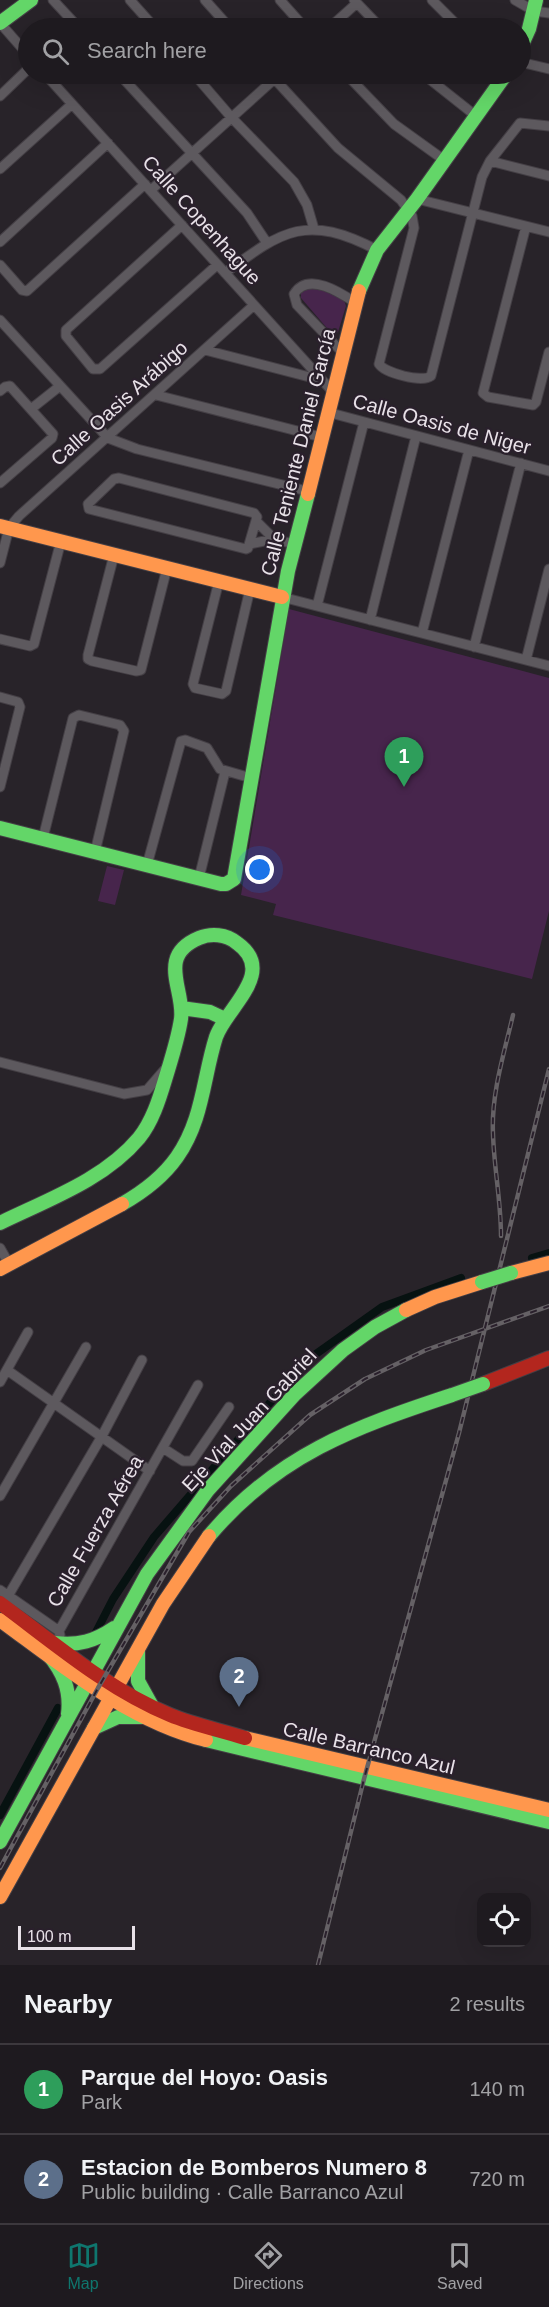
<!DOCTYPE html>
<html lang="en">
<head>
<meta charset="utf-8">
<style>
	body { margin:0; font-family:Arial,sans-serif; background:#262328; color:#f1f3f6 }
	.controls { position:absolute; right:18px; bottom:18px; display:grid; overflow:hidden; border-radius:12px; box-shadow:0 6px 24px #0002 }
	.controls button { width:54px; height:54px; display:grid; place-items:center; padding:0; border:0; border-bottom:2px solid #3c383d; background:#1e1a1f; color:#f1f3f6; font:30px sans-serif }
	.scale { position:absolute; left:18px; bottom:15px; width:117px; box-sizing:border-box; padding-left:6px; border:3px solid #e8e1e8; border-top:0; font-size:16px; line-height:21px; white-space:nowrap; color:#e8e1e8; -webkit-text-stroke:4px #2a202c; paint-order:stroke }
	.you { position:absolute; left:260px; top:870px; width:21px; height:21px; margin:-15px; border:4px solid #fff; border-radius:50%; background:#1a73e8; box-shadow:0 0 0 9px #1a73e833 }
	.badge { display:grid; place-items:center; width:39px; height:39px; border-radius:50%; background:#0f766e; color:#fff; font-size:20px; font-weight:700 }
	.pin { position:absolute; translate:-50% -50px; filter:drop-shadow(0 2px 3px #0008) }
	.pin::after { content:''; position:absolute; top:32px; width:21px; height:18px; background:inherit; clip-path:polygon(0 0,100% 0,50% 100%) }
	.list { margin:0; padding:0; list-style:none }
	h2 { display:flex; justify-content:space-between; align-items:center; height:78px; margin:0; padding:0 24px; font-size:26px }
	h2 small { font-size:20px; font-weight:400; color:#a1a1a4 }
	.list li { display:grid; grid-template-columns:39px 1fr auto; gap:18px; align-items:center; box-sizing:border-box; height:90px; padding:0 24px; border-top:2px solid #3c383d }
	.list b { display:block; font-size:22px; white-space:nowrap }
	.list p { margin:0; font-size:20px; white-space:nowrap; color:#a1a1a4 }
	.list em { font-size:20px; font-style:normal; color:#a1a1a4 }
	.icon { flex:none; width:33px; height:33px; fill:none; stroke:currentColor; stroke-width:2; stroke-linecap:round; stroke-linejoin:round }
	.map { position:relative; flex:none; width:549px; height:1965px; overflow:hidden }
	.search { position:absolute; background:#1e1a1f; box-shadow:0 6px 24px #0002; left:18px; right:18px; top:18px; height:66px; display:flex; align-items:center; gap:15px; box-sizing:border-box; padding:0 21px; border-radius:33px; color:#a1a1a4; font-size:22px }
	.sheet { height:258px; background:#1e1a1f }
	nav { display:flex; justify-content:space-around; align-items:center; box-sizing:border-box; height:84px; border-top:2px solid #3c383d; background:#1e1a1f; font-size:16px; color:#a1a1a4 }
	nav a { display:grid; justify-items:center; gap:3px }
	nav .on { color:#0f766e }
	.map>svg:first-child { display:block }
</style>
</head>
<body>
<div class="map">
<svg width="549" height="1965" viewBox="0 0 549 1965">
	<rect width="100%" height="100%" fill="#282329"/>
	<path fill="#47254c" d="M 308,289 L 320,289 L 344,300 L 346,306 L 338,332 L 333,335 L 301,298 L 301,292 Z
		M 289,609 L 549,678 L 549,911 L 532,979 L 273,915 L 276,904 L 241,895 Z
		M 107,866 L 124,870 L 115,905 L 98,901 Z"/>
	<g fill="none" stroke-linecap="round" stroke-linejoin="round">
		<path stroke="#071211" stroke-width="8" d="M 532,1258 L 549,1253
			M 95,1634 L 113,1599 L 154,1537 L 306,1361 L 382,1307 L 461,1278
			M 0,1815 L 58,1708"/>
		<defs>
			<path id="street" d="M 53,0 L 79,28
				M 130,0 L 155,28
				M 205,0 L 230,28
				M 280,0 L 305,28
				M 354,0 L 381,28
				M 432,0 L 460,28
				M 515,0 L 534,11 L 549,13
				M 0,23 L 28,55
				M 329,28 L 357,3
				M 520,62 L 549,69
				M 45,74 L 332,391
				M 119,74 L 247,213 L 267,243
				M 194,74 L 231,117 L 294,182 L 307,205 L 314,229
				M 270,74 L 338,148 L 401,200 L 412,216 L 414,228 L 379,364 C 385,373 422,383 431,376 L 482,177 L 490,161 L 520,123 L 549,126
				M 346,74 L 394,124 L 444,160
				M 423,74 L 476,116
				M 0,96 L 28,69
				M 490,161 L 549,176
				M 0,169 L 72,104
				M 151,190 L 280,74
				M 417,199 L 549,232
				M 182,225 L 66,330 L 66,336 L 93,369 L 100,369 L 217,265
				M 526,226 L 483,393 L 488,397 L 533,405 L 536,402 L 549,352
				M 0,242 L 108,143
				M 0,265 L 22,290 L 27,291 L 145,184
				M 225,273 C 284,229 307,214 377,250
				M 0,320 L 108,438 L 137,449 L 307,491
				M 205,350 L 321,380
				M 342,352 L 297,305 L 294,294 C 308,271 341,293 356,303
				M 0,391 L 5,387 L 10,386 L 53,434 L 52,438 L 0,483
				M 156,395 L 321,437
				M 31,409 L 60,386
				M 327,412 L 549,471
				M 119,478 L 254,513 L 257,517 L 248,548 L 246,549 L 89,509 L 88,504 L 114,479 Z
				M 256,521 L 274,539
				M 250,544 L 274,539 L 294,544
				M 114,555 L 88,655 L 88,659 L 92,661 L 136,671 L 141,670 L 167,568
				M 0,563 L 9,528 L 19,516 L 254,305
				M 219,581 L 193,684 L 195,688 L 222,694 L 226,691 L 250,589
				M 282,597 L 549,666
				M 317,606 L 364,422
				M 370,620 L 416,436
				M 422,633 L 469,450
				M 0,639 L 30,646 L 34,644 L 61,541
				M 474,647 L 521,463
				M 526,660 L 549,569
				M 0,697 L 18,702 L 20,707 L 0,787
				M 43,838 L 73,718 L 79,715 L 120,725 L 124,731 L 95,852
				M 147,865 L 181,741 L 185,740 L 207,748 L 220,769 L 251,778
				M 199,878 L 225,772
				M 0,1062 L 124,1094 L 147,1090 L 166,1068
				M 0,1248 L 9,1264
				M 7,1370 L 150,1471
				M 0,1382 L 28,1332
				M 163,1448 L 183,1461 L 192,1461 L 229,1407
				M 0,1496 L 86,1347
				M 0,1590 L 59,1631
				M 8,1596 L 102,1436 L 142,1360
				M 55,1643 L 60,1635 L 59,1631 L 198,1385"/>
			<path id="fast" d="M 0,23 L 31,0
				M 520,49 L 529,29 L 536,0
				M 359,291 L 377,250 L 417,199 L 506,74
				M 0,828 L 221,884 L 226,884 L 234,879 L 288,571 L 308,494
				M 181,1008 L 210,1012 L 225,1019
				M 0,1223 C 47,1200 104,1180 139,1138 C 152,1122 159,1100 165,1080 C 171,1060 178,1039 181,1019 C 185,990 156,956 199,938 C 211,933 226,934 237,943 C 278,972 226,1008 216,1037 C 203,1078 203,1120 177,1157 C 163,1177 143,1192 122,1204
				M 209,1536 C 277,1455 355,1427 452,1395
				M 55,1643 C 78,1646 95,1641 114,1628
				M 138,1652 L 138,1681 L 153,1708
				M 48,1654 C 63,1672 71,1690 68,1714
				M 94,1728 L 118,1717 L 145,1717
				M 206,1740 L 549,1822
				M 0,1842 L 147,1574 L 208,1490 L 295,1394 L 343,1350 L 375,1327 L 406,1310"/>
			<path id="slow" d="M 308,494 L 359,291
				M 0,526 L 282,597
				M 0,1269 L 122,1204
				M 511,1273 L 549,1263
				M 406,1310 L 435,1297 L 482,1282
				M 0,1620 C 63,1666 129,1721 206,1740
				M 245,1738 L 549,1810
				M 0,1897 L 163,1604 L 209,1536"/>
			<path id="jam" d="M 483,1384 L 549,1358
				M 0,1603 C 54,1643 107,1689 170,1715 C 194,1725 220,1730 245,1738"/>
		</defs>
		<use href="#street" stroke="#443f45" stroke-width="11"/>
		<use href="#fast" stroke="#443f45" stroke-width="16"/>
		<use href="#slow" stroke="#443f45" stroke-width="16"/>
		<use href="#jam" stroke="#443f45" stroke-width="16"/>
		<use href="#street" stroke="#5d595e" stroke-width="9"/>
		<use href="#fast" stroke="#63d668" stroke-width="14"/>
		<use href="#slow" stroke="#ff974d" stroke-width="14"/>
		<use href="#jam" stroke="#b3261e" stroke-width="14"/>
		<defs>
			<path id="rail" d="M 501,1236 C 501,1201 494,1168 493,1134 C 491,1094 504,1054 513,1015
				M 0,1868 L 98,1688 L 189,1532 L 231,1486 L 310,1415 L 365,1379 L 426,1350 L 549,1306
				M 318,1965 L 364,1779 L 459,1433 L 549,1069"/>
		</defs>
		<use href="#rail" stroke="#656165" stroke-width="4.5"/>
		<use href="#rail" stroke="#2a202c" stroke-width="2" stroke-dasharray="7" stroke-linecap="butt"/>
		<defs>
			<path id="fast-bridge" d="M 482,1282 L 511,1273
				M 452,1395 L 483,1384"/>
		</defs>
		<use href="#fast-bridge" stroke="#443f45" stroke-width="16" stroke-linecap="butt"/>
		<use href="#fast-bridge" stroke="#63d668" stroke-width="14"/>
	</g>
	<g text-anchor="middle" dominant-baseline="central" stroke-width="4.5" stroke-linejoin="round" paint-order="stroke">
		<g font-size="20" fill="#e8e1e8" stroke="#2a202c">
			<text transform="translate(202 220) rotate(48)">Calle Copenhague</text>
			<text transform="translate(119 403) rotate(-42)">Calle Oasis Arábigo</text>
			<text transform="translate(442 424) rotate(15)">Calle Oasis de Niger</text>
			<text transform="translate(298 452) rotate(-76)">Calle Teniente Daniel García</text>
			<text transform="translate(249 1420) rotate(-47)">Eje Vial Juan Gabriel</text>
			<text transform="translate(95 1531) rotate(-60)">Calle Fuerza Aérea</text>
			<text transform="translate(369 1748) rotate(13)">Calle Barranco Azul</text>
		</g>
	</g>
</svg>
<div class="controls">
<button><svg class="icon" aria-label="locate" viewBox="0 0 24 24"><circle cx="12" cy="12" r="6"/><path d="M12 2v4M12 18v4M2 12h4M18 12h4"/></svg></button>
</div>
<div class="scale">100 m</div>
<div class="you"></div>
<div class="pin badge" style="left:404px;top:787px;background:#2e9e5b">1</div>
<div class="pin badge" style="left:239px;top:1707px;background:#5c6f8a">2</div>
<div class="search"><svg class="icon" aria-label="search" viewBox="0 0 24 24"><circle cx="10" cy="10" r="6"/><path d="M15 15l6 6"/></svg>Search here</div>
</div>
<section class="sheet">
<h2>Nearby<small>2 results</small></h2>
<ul class="list">
<li><span class="badge" style="background:#2e9e5b">1</span><div><b>Parque del Hoyo: Oasis</b><p>Park</p></div><em>140 m</em></li>
<li><span class="badge" style="background:#5c6f8a">2</span><div><b>Estacion de Bomberos Numero 8</b><p>Public building · Calle Barranco Azul</p></div><em>720 m</em></li>
</ul>
</section>
<nav>
<a class="on"><svg class="icon" aria-label="map" viewBox="0 0 24 24"><path d="M3 6l6-2 6 2 6-2v14l-6 2-6-2-6 2zM9 4v14M15 6v14"/></svg>Map</a>
<a><svg class="icon" aria-label="directions" viewBox="0 0 24 24"><path d="M12 3l9 9-9 9-9-9zM9 14v-3h6M13 9l2 2-2 2"/></svg>Directions</a>
<a><svg class="icon" aria-label="saved" viewBox="0 0 24 24"><path d="M7 4h10v16l-5-4-5 4z"/></svg>Saved</a>
</nav>
</body>
</html>
